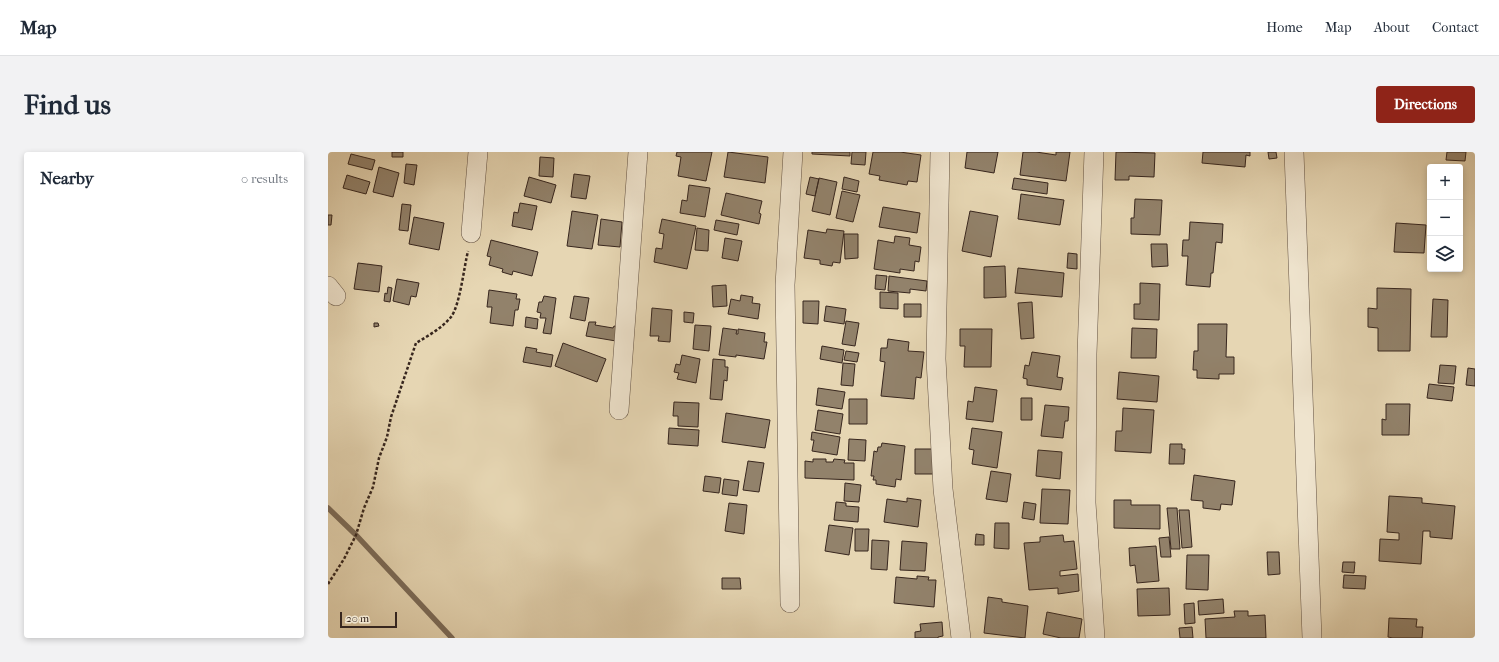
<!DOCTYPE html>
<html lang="en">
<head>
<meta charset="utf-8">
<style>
	body { margin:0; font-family:"IM FELL French Canon",serif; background:#f2f2f3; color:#1f2937 }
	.controls { position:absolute; right:12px; top:12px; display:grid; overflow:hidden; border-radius:4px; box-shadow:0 2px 6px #0003 }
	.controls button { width:36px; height:36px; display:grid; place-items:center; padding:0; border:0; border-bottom:1px solid #e0e1e3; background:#fff; color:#1f2937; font:20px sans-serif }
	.scale { position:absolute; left:12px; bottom:10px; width:57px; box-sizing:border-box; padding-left:4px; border:2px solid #37261e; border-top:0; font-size:11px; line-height:14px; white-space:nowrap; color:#37261e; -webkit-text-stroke:3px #efe4ce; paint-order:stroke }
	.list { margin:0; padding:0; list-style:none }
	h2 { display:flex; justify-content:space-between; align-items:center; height:52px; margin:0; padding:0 16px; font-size:17px }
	h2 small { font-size:13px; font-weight:400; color:#747a83 }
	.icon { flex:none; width:22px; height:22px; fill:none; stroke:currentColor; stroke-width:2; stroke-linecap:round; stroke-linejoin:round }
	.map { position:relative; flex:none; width:1147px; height:486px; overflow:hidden; border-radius:4px }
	header { display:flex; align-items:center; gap:24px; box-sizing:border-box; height:56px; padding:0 20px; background:#fff; border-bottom:1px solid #e0e1e3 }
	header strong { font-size:19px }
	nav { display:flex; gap:22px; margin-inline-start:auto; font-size:14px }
	.intro { display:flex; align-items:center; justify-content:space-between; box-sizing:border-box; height:96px; padding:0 24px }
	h1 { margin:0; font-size:28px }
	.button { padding:10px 18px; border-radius:4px; background:#8f2418; color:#fff; font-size:14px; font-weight:700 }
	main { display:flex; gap:24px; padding:0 24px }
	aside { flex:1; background:#fff; border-radius:4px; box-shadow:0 2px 6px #0003 }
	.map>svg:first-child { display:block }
</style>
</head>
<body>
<header>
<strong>Map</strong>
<nav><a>Home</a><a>Map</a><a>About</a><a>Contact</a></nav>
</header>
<div class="intro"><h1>Find us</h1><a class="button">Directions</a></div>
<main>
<aside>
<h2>Nearby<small>0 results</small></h2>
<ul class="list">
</ul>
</aside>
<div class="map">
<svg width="1147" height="486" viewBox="0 0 1147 486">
	<rect width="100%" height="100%" fill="#e6d6b3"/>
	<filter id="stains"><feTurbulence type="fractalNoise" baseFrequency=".005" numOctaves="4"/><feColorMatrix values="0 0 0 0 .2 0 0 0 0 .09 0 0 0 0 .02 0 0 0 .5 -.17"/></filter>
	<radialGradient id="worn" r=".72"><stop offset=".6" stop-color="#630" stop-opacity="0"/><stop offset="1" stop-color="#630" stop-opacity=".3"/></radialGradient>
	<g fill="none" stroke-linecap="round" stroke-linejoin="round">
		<path stroke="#7c6c59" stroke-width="5.5" d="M 0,356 L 28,383 L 124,486"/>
	</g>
	<path fill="#92826b" stroke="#37261e" d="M 64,0 L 75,0 L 75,5 L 64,5 Z
		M 349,0 L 384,0 L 378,29 L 350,24 L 353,5 L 348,4 Z
		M 400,0 L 440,5 L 437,31 L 396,25 Z
		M 484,0 L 522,0 L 522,4 L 484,2 Z
		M 524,0 L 538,0 L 537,13 L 523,12 Z
		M 545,0 L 572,0 L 593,3 L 589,30 L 580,29 L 579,33 L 551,28 L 552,24 L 541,22 Z
		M 639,0 L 670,0 L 666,21 L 637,16 Z
		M 695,0 L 708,0 L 728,3 L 728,0 L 742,0 L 738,29 L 692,23 Z
		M 788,0 L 827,1 L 826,25 L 801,24 L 801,28 L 787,28 Z
		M 875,0 L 922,0 L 922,4 L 918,3 L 917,15 L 874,11 Z
		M 940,0 L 948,0 L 949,6 L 941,7 Z
		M 1119,0 L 1138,0 L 1137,9 L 1118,8 Z
		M 23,2 L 47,8 L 44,18 L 20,12 Z
		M 212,5 L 226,6 L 225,25 L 211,24 Z
		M 78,12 L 89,13 L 86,33 L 76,31 Z
		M 51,15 L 71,21 L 65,45 L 45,40 Z
		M 246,22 L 262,24 L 258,47 L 243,45 Z
		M 19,23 L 42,30 L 38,42 L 15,36 Z
		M 201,25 L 228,33 L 223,51 L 196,44 Z
		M 482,25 L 491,27 L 487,44 L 478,42 Z
		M 516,25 L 531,29 L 529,40 L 514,37 Z
		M 491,26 L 509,30 L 502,63 L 484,59 Z
		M 686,26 L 720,31 L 719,42 L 684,37 Z
		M 361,33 L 382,36 L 377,65 L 352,61 L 354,48 L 359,49 Z
		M 514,39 L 532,43 L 525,70 L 508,66 Z
		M 398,41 L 434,49 L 431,61 L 433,62 L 431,72 L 393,63 Z
		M 693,42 L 736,48 L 732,73 L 690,67 Z
		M 807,47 L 834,48 L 832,83 L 803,82 L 803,66 L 806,66 Z
		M 192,51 L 209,54 L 204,78 L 184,74 L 186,60 L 190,61 Z
		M 74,52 L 83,53 L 80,79 L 71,78 Z
		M 555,55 L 592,61 L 589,81 L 551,75 Z
		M 244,59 L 270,63 L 264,97 L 239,94 Z
		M 642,59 L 670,64 L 663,105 L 634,99 Z
		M 0,63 L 4,63 L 3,73 L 0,73 Z
		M 86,65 L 116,71 L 111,98 L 81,92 Z
		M 273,67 L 294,70 L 292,95 L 270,93 Z
		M 334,67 L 368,74 L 359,117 L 326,110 L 328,96 L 334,97 L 336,82 L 331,81 Z
		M 388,68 L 411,72 L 409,83 L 386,78 Z
		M 862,70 L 895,72 L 894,91 L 888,90 L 885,121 L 883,121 L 882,135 L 858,133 L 860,104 L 854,104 L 855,88 L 861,88 Z
		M 1068,71 L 1098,73 L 1096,101 L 1066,100 Z
		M 369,76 L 381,78 L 380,99 L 367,98 Z
		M 499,77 L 516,79 L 512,111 L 505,110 L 504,114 L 492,112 L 492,108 L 476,106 L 480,78 L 498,81 Z
		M 516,82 L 530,82 L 530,106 L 517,107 Z
		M 567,84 L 582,86 L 581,93 L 593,95 L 591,110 L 587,109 L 586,119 L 572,117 L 572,121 L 546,117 L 550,88 L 566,91 Z
		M 397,86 L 414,89 L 410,109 L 394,106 Z
		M 163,88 L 210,100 L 204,124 L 185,119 L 184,123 L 174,120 L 175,117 L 161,113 L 163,105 L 159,104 Z
		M 823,92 L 839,92 L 840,114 L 824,115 Z
		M 740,101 L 749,102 L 749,117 L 739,116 Z
		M 30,111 L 54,114 L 51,140 L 26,137 Z
		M 677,114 L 678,145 L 656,146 L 656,115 Z
		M 690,116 L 736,121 L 734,145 L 687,141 Z
		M 548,123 L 559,124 L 557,138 L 547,137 Z
		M 561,124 L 599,129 L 598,139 L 582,137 L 582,141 L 560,139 Z
		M 69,127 L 91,131 L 88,145 L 83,144 L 81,153 L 65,149 Z
		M 812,131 L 832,132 L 831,168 L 806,167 L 806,152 L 812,152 Z
		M 398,133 L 399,154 L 385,155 L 384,134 Z
		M 60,135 L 64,136 L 62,150 L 56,149 L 57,141 L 59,142 Z
		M 1049,136 L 1083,137 L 1082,199 L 1050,199 L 1050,176 L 1040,175 L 1040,156 L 1049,157 Z
		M 161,138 L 189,142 L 188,147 L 192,147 L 190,158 L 187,158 L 185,174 L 162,171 L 164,155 L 159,155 Z
		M 552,140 L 570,141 L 570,157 L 552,156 Z
		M 413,143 L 425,145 L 424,151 L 432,152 L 430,167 L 400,162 L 403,147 L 412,149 Z
		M 216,144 L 228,146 L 223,182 L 215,181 L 218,166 L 212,166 L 213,161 L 209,160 L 211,150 L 214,150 Z
		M 246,144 L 261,146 L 257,169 L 242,166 Z
		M 1105,147 L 1120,148 L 1119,185 L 1103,185 Z
		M 475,149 L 491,149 L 490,172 L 475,171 Z
		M 704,150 L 706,186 L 693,187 L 690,151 Z
		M 576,152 L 593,152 L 593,165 L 576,165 Z
		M 498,154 L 518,157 L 516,172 L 496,169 Z
		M 324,156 L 344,158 L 342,190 L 330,189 L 331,184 L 322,184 Z
		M 356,160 L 366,161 L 365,171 L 356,170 Z
		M 198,165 L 210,167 L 209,177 L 197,175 Z
		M 518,169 L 531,171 L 527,194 L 514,192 Z
		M 261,170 L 268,170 L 267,173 L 285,176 L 286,174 L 291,175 L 288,189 L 258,184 Z
		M 46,171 L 50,171 L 51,174 L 46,175 Z
		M 870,172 L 899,172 L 898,205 L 906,205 L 906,222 L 891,222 L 891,227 L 869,226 L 869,218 L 865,218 L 866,199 L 870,199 Z
		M 367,173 L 383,174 L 381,199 L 365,197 Z
		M 395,176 L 409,178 L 408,182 L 410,182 L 410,177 L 437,181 L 436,190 L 439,190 L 436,207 L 408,203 L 408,205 L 391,203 Z
		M 804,176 L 829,177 L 828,206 L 803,206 Z
		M 632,177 L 664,177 L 663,215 L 636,215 L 637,194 L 632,194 Z
		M 560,187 L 581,190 L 580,199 L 596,200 L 593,226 L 588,225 L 586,247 L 553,244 L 557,210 L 552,209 L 553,196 L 559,196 Z
		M 235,191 L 278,207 L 269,230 L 227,214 Z
		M 494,194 L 516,198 L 514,211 L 492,207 Z
		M 198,195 L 209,197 L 208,200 L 225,203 L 223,215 L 195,210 Z
		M 518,199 L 531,201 L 529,210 L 516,208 Z
		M 704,200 L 732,204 L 729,225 L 735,226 L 733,238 L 699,233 L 699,227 L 695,226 L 697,213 L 701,214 Z
		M 354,203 L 372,207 L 368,231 L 349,227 L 351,221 L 346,220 L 348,212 L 352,213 Z
		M 385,207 L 397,208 L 397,215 L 400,215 L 399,229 L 396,228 L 394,248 L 382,247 Z
		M 515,211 L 527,212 L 525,234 L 513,233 Z
		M 1112,213 L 1128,214 L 1126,232 L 1110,231 Z
		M 1140,216 L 1147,217 L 1147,234 L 1138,233 Z
		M 791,220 L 831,224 L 829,250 L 789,247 Z
		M 1101,232 L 1126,235 L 1124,249 L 1099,246 Z
		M 647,235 L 669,238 L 665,270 L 638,267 L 640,249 L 645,250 Z
		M 490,236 L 517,240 L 514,257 L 488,253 Z
		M 693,246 L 704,246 L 704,268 L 693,268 Z
		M 521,247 L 539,247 L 539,272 L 521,272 Z
		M 346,250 L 371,251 L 370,275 L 350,274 L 350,264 L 345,264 Z
		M 1058,252 L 1082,252 L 1081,283 L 1054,283 L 1054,267 L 1058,268 Z
		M 717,253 L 741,255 L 740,269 L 737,269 L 735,286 L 713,284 Z
		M 795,256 L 826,258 L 823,301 L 787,299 L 788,279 L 794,279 Z
		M 490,258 L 515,262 L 512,282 L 487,278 Z
		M 398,261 L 442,268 L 437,296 L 394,290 Z
		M 341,276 L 371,278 L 370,294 L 340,292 Z
		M 644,276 L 674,280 L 669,316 L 644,312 L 646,298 L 641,297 Z
		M 484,280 L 512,285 L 509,303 L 484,299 L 486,288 L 483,288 Z
		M 521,287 L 538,288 L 537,309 L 520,308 Z
		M 554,291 L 577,294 L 573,328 L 568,327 L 567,335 L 548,332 L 548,328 L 545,328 L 546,324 L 543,324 L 546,299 L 549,300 L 550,295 L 553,295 Z
		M 842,292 L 854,292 L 854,297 L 857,297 L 856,312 L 841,312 Z
		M 587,297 L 605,297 L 605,322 L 587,322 Z
		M 710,298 L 734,300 L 732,327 L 708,324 Z
		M 485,307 L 498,307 L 498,310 L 505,310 L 506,307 L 517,308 L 516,311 L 526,311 L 526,328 L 477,326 L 477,309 L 485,310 Z
		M 420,309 L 436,311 L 431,340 L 415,338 Z
		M 663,319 L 683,322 L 679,350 L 658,347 Z
		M 866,323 L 907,329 L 904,353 L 893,352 L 892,358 L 875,356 L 875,349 L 863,348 Z
		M 377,324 L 393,326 L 391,341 L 375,339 Z
		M 396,327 L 411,329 L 409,344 L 394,342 Z
		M 517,331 L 533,333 L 531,350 L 516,349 Z
		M 714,337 L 742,338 L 740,372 L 712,371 Z
		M 1061,344 L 1094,346 L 1094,351 L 1127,354 L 1124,387 L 1102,385 L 1102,379 L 1095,379 L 1093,412 L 1051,409 L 1052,387 L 1071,388 L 1071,381 L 1059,380 Z
		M 579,346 L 593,348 L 590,375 L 556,370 L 559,347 L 579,350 Z
		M 786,348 L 803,348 L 803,353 L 832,353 L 832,377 L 786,376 Z
		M 508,350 L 518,351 L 518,354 L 531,355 L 530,370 L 506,368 Z
		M 696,350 L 708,352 L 706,368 L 694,366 Z
		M 401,351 L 419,353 L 416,382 L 397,379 Z
		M 839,356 L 849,356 L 852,397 L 843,397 Z
		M 851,358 L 861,358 L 864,395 L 854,396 Z
		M 667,371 L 681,371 L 681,397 L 666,396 Z
		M 501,373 L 525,376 L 521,403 L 497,399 Z
		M 527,377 L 541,377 L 540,399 L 527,399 Z
		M 648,382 L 656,383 L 656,393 L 647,393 Z
		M 735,383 L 736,390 L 746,389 L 749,417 L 732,419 L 732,424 L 750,422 L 751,439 L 730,442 L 730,436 L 701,438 L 696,391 L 712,390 L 712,385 Z
		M 841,385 L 843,405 L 833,405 L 831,386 Z
		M 544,388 L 561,389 L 559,418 L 543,417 Z
		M 574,389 L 599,391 L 597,419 L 572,418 Z
		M 828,394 L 831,429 L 809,431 L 807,413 L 802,414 L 801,396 Z
		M 939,400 L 951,400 L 952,422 L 940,423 Z
		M 859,403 L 881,403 L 880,438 L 858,437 Z
		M 1015,410 L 1027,410 L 1026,421 L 1014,420 Z
		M 1016,423 L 1038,424 L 1037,437 L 1015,436 Z
		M 589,424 L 601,425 L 600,428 L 608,428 L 606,455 L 566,451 L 568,425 L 589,427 Z
		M 394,426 L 412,426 L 413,437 L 394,437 Z
		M 841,436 L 842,463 L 810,464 L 809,437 Z
		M 660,445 L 674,447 L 674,450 L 700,454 L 697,486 L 656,481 Z
		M 895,447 L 896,461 L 871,463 L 870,449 Z
		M 866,451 L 867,471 L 857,472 L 856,452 Z
		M 906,459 L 920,459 L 920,464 L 937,463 L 938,486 L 878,486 L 877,467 L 907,465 Z
		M 719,460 L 754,467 L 751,486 L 733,486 L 715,482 Z
		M 1061,466 L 1089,467 L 1088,475 L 1095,475 L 1094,486 L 1065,486 L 1060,485 Z
		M 614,470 L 615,484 L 610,485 L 610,486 L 587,486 L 587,480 L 593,479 L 592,472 Z
		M 864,475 L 865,486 L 852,486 L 851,476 Z"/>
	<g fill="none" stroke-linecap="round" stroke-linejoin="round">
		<defs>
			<path id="minor" d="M 612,0 L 608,207 L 615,337 L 633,486
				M 766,0 L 759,202 L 758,351 L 767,486
				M 966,0 L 984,486
				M 143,81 L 150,0
				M 0,134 L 8,144
				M 291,258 L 310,0
				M 462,451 L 457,133 L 465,0"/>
		</defs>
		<use href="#minor" stroke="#635243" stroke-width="20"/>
		<path stroke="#37261e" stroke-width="2.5" stroke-dasharray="3 2" stroke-linecap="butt" d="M 0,432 L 16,407 L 28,383 L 36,356 L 45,335 L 51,306 L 59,285 L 63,265 L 88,191 C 100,184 114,176 123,165 C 132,153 136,115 140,99"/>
		<use href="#minor" stroke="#efe4ce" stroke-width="19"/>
	</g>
	<rect width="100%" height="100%" filter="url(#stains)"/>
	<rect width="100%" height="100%" fill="url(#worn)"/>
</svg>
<div class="controls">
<button>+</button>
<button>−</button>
<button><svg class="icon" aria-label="layers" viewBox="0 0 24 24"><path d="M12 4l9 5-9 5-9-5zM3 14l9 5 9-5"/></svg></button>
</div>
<div class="scale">20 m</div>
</div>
</main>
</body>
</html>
